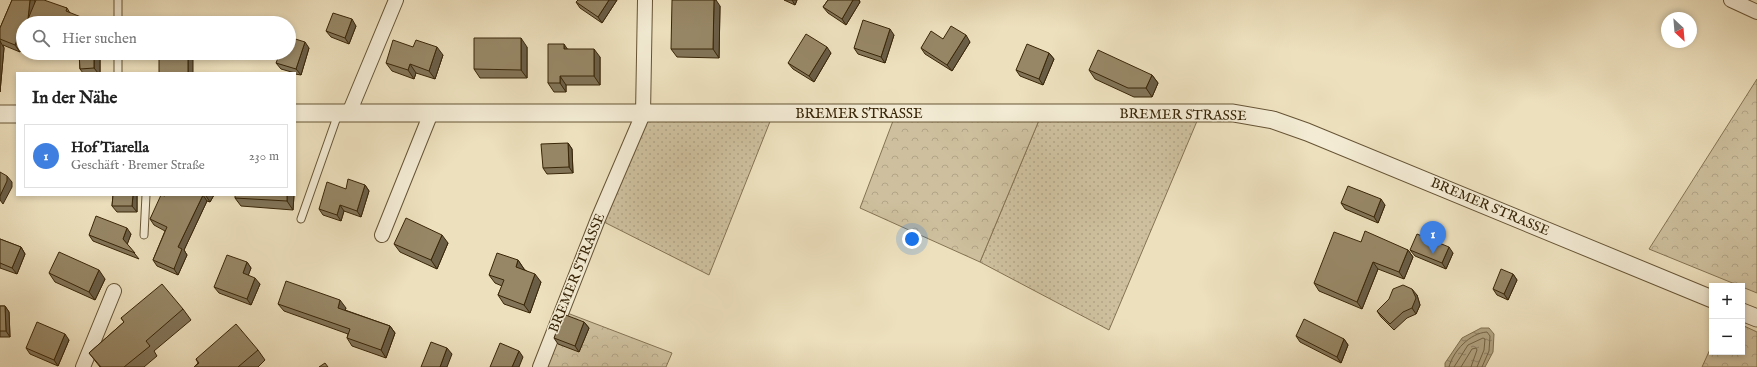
<!DOCTYPE html>
<html lang="de">
<head>
<meta charset="utf-8">
<style>
	body { margin:0; font-family:"IM FELL English",serif; background:#f2f2f2; color:#222 }
	.controls { position:absolute; right:12px; bottom:12px; display:grid; overflow:hidden; border-radius:0px; box-shadow:0 2px 6px #0003 }
	.controls button { width:36px; height:36px; display:grid; place-items:center; padding:0; border:0; border-bottom:1px solid #e0e0e0; background:#fff; color:#222; font:20px sans-serif }
	.compass { position:absolute; left:1661px; top:12px; width:36px; height:36px; border-radius:50%; background:#fff; box-shadow:0 2px 6px #0003; rotate:154deg }
	.you { position:absolute; left:912px; top:239px; width:14px; height:14px; margin:-10px; border:3px solid #fff; border-radius:50%; background:#1a73e8; box-shadow:0 0 0 6px #1a73e833 }
	.badge { display:grid; place-items:center; width:26px; height:26px; border-radius:50%; background:#8f2418; color:#fff; font-size:13px; font-weight:700 }
	.pin { position:absolute; translate:-50% -33px; filter:drop-shadow(0 1px 2px #0008) }
	.pin::after { content:''; position:absolute; top:21px; width:14px; height:12px; background:inherit; clip-path:polygon(0 0,100% 0,50% 100%) }
	.list { margin:0; padding:0; list-style:none }
	h2 { display:flex; justify-content:space-between; align-items:center; height:52px; margin:0; padding:0 16px; font-size:17px }
	h2 small { font-size:13px; font-weight:400; color:#767676 }
	.list li { display:grid; grid-template-columns:26px 1fr auto; gap:12px; align-items:center; box-sizing:border-box; height:64px; margin:0 8px 8px; padding:0 8px; border:1px solid #e0e0e0; border-radius:0px }
	.list b { display:block; font-size:15px; white-space:nowrap }
	.list p { margin:0; font-size:13px; white-space:nowrap; color:#767676 }
	.list em { font-size:13px; font-style:normal; color:#767676 }
	.icon { flex:none; width:22px; height:22px; fill:none; stroke:currentColor; stroke-width:2; stroke-linecap:round; stroke-linejoin:round }
	.map { position:relative; flex:none; width:1757px; height:367px; overflow:hidden }
	.search { position:absolute; background:#fff; box-shadow:0 2px 6px #0003; left:16px; top:16px; width:280px; height:44px; display:flex; align-items:center; gap:10px; box-sizing:border-box; padding:0 14px; border-radius:22px; color:#767676; font-size:15px }
	.panel { position:absolute; background:#fff; box-shadow:0 2px 6px #0003; left:16px; top:72px; width:280px; height:124px; border-radius:0px }
	.map>svg:first-child { display:block }
</style>
</head>
<body>
<div class="map">
<svg width="1757" height="367" viewBox="0 0 1757 367">
	<defs>
		<pattern id="green-dots" width="8" height="8" patternUnits="userSpaceOnUse"><rect width="8" height="8" fill="#cec09e"/><path d="M2 2h.1M6 6h.1" fill="none" stroke="#b2a587" stroke-width="1.8" stroke-linecap="round"/></pattern>
		<pattern id="forest-crowns" width="20" height="18" patternUnits="userSpaceOnUse"><rect width="20" height="18" fill="#cec09e"/><path d="M2 6a3 3 0 1 1 6 0M12 15a3 3 0 1 1 6 0" fill="none" stroke="#b2a587"/></pattern>
		<pattern id="water-ripples" width="26" height="14" patternUnits="userSpaceOnUse"><rect width="26" height="14" fill="#b0a17f"/><path d="M2 4q2-2 4 0t4 0M15 11q2-2 4 0t4 0" fill="none" stroke="#908366"/></pattern>
	</defs>
	<rect width="100%" height="100%" fill="#ede0bd"/>
	<filter id="stains"><feTurbulence type="fractalNoise" baseFrequency=".005" numOctaves="4"/><feColorMatrix values="0 0 0 0 .2 0 0 0 0 .09 0 0 0 0 .02 0 0 0 .5 -.17"/></filter>
	<radialGradient id="worn" r=".72"><stop offset=".6" stop-color="#630" stop-opacity="0"/><stop offset="1" stop-color="#630" stop-opacity=".3"/></radialGradient>
	<path fill="url(#green-dots)" stroke="#847353" d="M 1042,113 L 1200,114 L 1109,330 L 980,262 Z
		M 643,114 L 773,114 L 709,275 L 598,219 Z"/>
	<path fill="url(#forest-crowns)" stroke="#847353" d="M 1757,79 L 1757,293 L 1649,249 Z
		M 896,113 L 1042,113 L 980,262 L 860,208 Z
		M 562,311 L 672,353 L 666,367 L 540,367 Z
		M 1742,325 L 1757,332 L 1757,367 L 1702,367 L 1712,345 L 1712,352 L 1742,352 Z"/>
	<path fill="url(#water-ripples)" stroke="#80704f" d="M 1481,328 L 1489,328 L 1494,334 L 1493,352 L 1485,367 L 1445,367 L 1445,363 L 1462,338 Z"/>
	<g fill="none" stroke-linecap="round" stroke-linejoin="round">
		<path stroke="#746444" stroke-width="1" d="M 1449,367 C 1453,351 1470,333 1487,332 L 1490,336 L 1489,351 L 1482,367
			M 1454,367 L 1468,345 L 1483,338 L 1485,339 L 1484,350 L 1477,367
			M 1461,367 L 1472,349 L 1476,348 L 1477,350 L 1471,367"/>
		<defs>
			<path id="service" d="M 118,0 L 118,23
				M 118,53 L 118,73
				M 301,219 L 338,114
				M 144,235 L 146,195"/>
			<path id="minor" d="M 1731,0 L 1757,12
				M 349,113 L 396,0
				M 382,235 L 431,113
				M 83,367 L 114,291
				M 540,367 L 598,219 L 643,114 L 645,0"/>
			<path id="tertiary" d="M 295,113 L 1233,113 L 1273,120 L 1307,132 L 1712,299
				M 0,114 L 17,114
				M 1742,312 L 1757,318"/>
		</defs>
		<use href="#service" stroke="#665435" stroke-width="9"/>
		<use href="#minor" stroke="#665435" stroke-width="16"/>
		<use href="#tertiary" stroke="#665435" stroke-width="19"/>
		<use href="#service" stroke="#f3ebd4" stroke-width="7"/>
		<use href="#minor" stroke="#f3ebd4" stroke-width="14"/>
		<use href="#tertiary" stroke="#f3ebd4" stroke-width="17"/>
	</g>
	<path fill="#827458" stroke="#392608" d="M 12,0 L 35,0 L 35,2 L 67,8 L 70,13 L 23,23 L 23,45 L 20,52 L 3,45 L 4,48 L 0,92 L 0,28 Z
		M 578,0 L 617,0 L 602,23 L 580,8 L 576,2 Z
		M 784,0 L 797,0 L 795,5 Z
		M 828,0 L 859,0 L 860,2 L 846,25 L 828,13 L 823,7 Z
		M 720,6 L 719,58 L 677,57 L 671,49 Z
		M 356,26 L 349,44 L 331,37 L 326,31 Z
		M 894,35 L 885,63 L 858,54 L 854,48 Z
		M 943,39 L 970,42 L 952,71 L 925,54 L 921,48 Z
		M 413,47 L 443,55 L 435,79 L 416,73 L 414,79 L 392,71 L 386,63 Z
		M 527,47 L 527,78 L 480,78 L 474,69 Z
		M 309,48 L 301,75 L 295,74 L 295,73 L 281,69 L 276,63 Z
		M 567,49 L 600,57 L 600,85 L 566,85 L 566,92 L 554,92 L 548,83 Z
		M 75,53 L 96,53 L 100,58 L 100,73 L 83,73 L 80,69 L 79,54 Z
		M 831,53 L 814,82 L 793,69 L 788,63 Z
		M 1049,53 L 1054,59 L 1043,85 L 1020,76 L 1016,70 Z
		M 1089,70 L 1152,75 L 1158,83 L 1152,97 L 1134,97 L 1095,79 Z
		M 568,143 L 572,149 L 573,173 L 547,174 L 543,168 Z
		M 365,185 L 369,191 L 361,217 L 344,211 L 341,221 L 323,215 L 319,209 L 346,189 Z
		M 113,195 L 137,195 L 137,212 L 117,212 L 112,206 Z
		M 165,195 L 214,195 L 210,202 L 207,201 L 184,250 L 187,255 L 178,275 L 157,266 L 153,260 L 165,231 L 154,225 L 150,219 Z
		M 294,195 L 293,210 L 241,206 L 235,198 Z
		M 1341,203 L 1385,205 L 1378,223 L 1345,209 Z
		M 131,234 L 127,244 L 139,259 L 93,241 L 89,235 Z
		M 0,239 L 21,247 L 25,254 L 17,274 L 0,268 Z
		M 1361,242 L 1408,250 L 1413,257 L 1404,279 L 1378,269 L 1362,309 L 1319,291 L 1314,283 Z
		M 448,243 L 437,269 L 400,252 L 394,244 Z
		M 1410,250 L 1453,253 L 1446,269 L 1415,256 Z
		M 518,260 L 524,269 L 541,282 L 530,313 L 504,304 L 498,295 L 502,286 L 495,283 L 489,275 Z
		M 247,262 L 251,268 L 248,275 L 260,284 L 251,305 L 219,293 L 214,287 Z
		M 49,273 L 105,279 L 95,300 L 55,282 Z
		M 1513,274 L 1517,280 L 1508,300 L 1497,295 L 1493,289 Z
		M 1417,295 L 1420,305 L 1416,314 L 1407,318 L 1394,330 L 1381,317 L 1377,311 Z
		M 278,304 L 346,308 L 345,310 L 390,326 L 395,333 L 386,358 L 352,346 L 347,338 L 348,334 L 284,311 Z
		M 0,306 L 5,306 L 9,312 L 10,337 L 0,337 Z
		M 183,309 L 191,320 L 154,351 L 157,356 L 144,367 L 100,367 L 89,353 L 124,322 L 121,318 Z
		M 584,322 L 589,328 L 579,352 L 558,344 L 554,338 Z
		M 1296,336 L 1344,339 L 1348,345 L 1341,363 L 1300,342 Z
		M 69,340 L 58,366 L 30,354 L 26,348 Z
		M 258,350 L 265,360 L 258,367 L 194,367 L 198,363 L 196,359 Z"/>
	<path fill="#6a5e47" stroke="#392608" d="M 30,0 L 35,0 L 34,23 L 28,19 Z
		M 609,0 L 617,0 L 602,23 L 598,17 Z
		M 714,0 L 716,0 L 720,6 L 719,58 L 713,49 Z
		M 792,0 L 797,0 L 795,5 Z
		M 853,0 L 859,0 L 860,2 L 846,25 L 842,19 Z
		M 352,19 L 356,26 L 349,44 L 345,38 Z
		M 22,27 L 23,28 L 23,45 L 20,52 L 15,45 Z
		M 890,29 L 894,35 L 885,63 L 881,57 Z
		M 966,35 L 970,42 L 952,71 L 947,65 Z
		M 521,38 L 527,47 L 527,78 L 521,70 Z
		M 0,41 L 4,48 L 0,92 Z
		M 305,42 L 309,48 L 301,75 L 296,69 Z
		M 564,44 L 570,53 L 564,49 Z
		M 437,47 L 443,55 L 435,79 L 429,71 Z
		M 827,47 L 831,53 L 814,82 L 809,76 Z
		M 594,49 L 600,57 L 600,85 L 594,76 Z
		M 94,53 L 96,53 L 100,58 L 100,73 L 98,73 L 94,68 Z
		M 1049,53 L 1054,59 L 1043,85 L 1039,79 Z
		M 188,54 L 193,60 L 193,73 L 188,73 Z
		M 410,64 L 416,73 L 414,79 L 408,70 Z
		M 1152,75 L 1158,83 L 1152,97 L 1146,88 Z
		M 560,76 L 566,85 L 566,92 L 560,83 Z
		M 568,143 L 572,149 L 573,173 L 569,167 Z
		M 7,176 L 12,182 L 12,187 L 3,204 L 0,200 L 0,196 Z
		M 365,185 L 369,191 L 361,217 L 357,211 Z
		M 133,195 L 137,195 L 137,212 L 132,206 Z
		M 203,195 L 207,201 L 184,250 L 187,255 L 178,275 L 174,269 L 178,247 Z
		M 207,195 L 214,195 L 210,202 L 206,196 Z
		M 287,195 L 294,195 L 293,210 L 287,201 Z
		M 1381,199 L 1385,205 L 1378,223 L 1374,217 Z
		M 340,205 L 344,211 L 341,221 L 337,215 Z
		M 127,228 L 131,234 L 127,245 L 123,239 Z
		M 442,235 L 448,243 L 437,269 L 431,260 Z
		M 21,247 L 25,254 L 17,274 L 12,268 Z
		M 1449,247 L 1453,253 L 1446,269 L 1442,263 Z
		M 1408,250 L 1413,257 L 1404,279 L 1399,272 Z
		M 518,260 L 524,269 L 522,275 L 516,267 Z
		M 247,262 L 251,268 L 247,279 L 243,273 Z
		M 1373,262 L 1378,269 L 1362,309 L 1357,302 Z
		M 99,270 L 105,279 L 95,300 L 89,292 Z
		M 535,274 L 541,282 L 530,313 L 524,305 Z
		M 1513,274 L 1517,280 L 1508,300 L 1504,294 Z
		M 255,278 L 260,284 L 251,305 L 247,299 Z
		M 1412,289 L 1417,295 L 1420,305 L 1416,314 L 1412,308 Z
		M 340,300 L 346,308 L 343,315 L 338,308 Z
		M 5,306 L 9,312 L 10,337 L 6,331 Z
		M 584,322 L 589,328 L 579,352 L 575,346 Z
		M 390,326 L 395,333 L 386,358 L 381,350 Z
		M 65,334 L 69,340 L 58,366 L 54,360 Z
		M 1344,339 L 1348,345 L 1341,363 L 1337,357 Z
		M 447,348 L 452,354 L 447,367 L 440,367 Z
		M 519,351 L 523,357 L 519,367 L 512,367 Z"/>
	<path fill="#978766" stroke="#392608" d="M 12,0 L 30,0 L 28,19 L 36,0 L 44,0 L 67,8 L 66,11 L 91,21 L 90,23 L 23,23 L 23,27 L 22,27 L 15,45 L 0,39 L 0,28 Z
		M 578,0 L 609,0 L 598,17 L 576,2 Z
		M 672,0 L 714,0 L 713,49 L 671,49 Z
		M 828,0 L 853,0 L 842,19 L 823,7 Z
		M 333,13 L 352,19 L 345,38 L 326,31 Z
		M 863,20 L 890,29 L 881,57 L 854,48 Z
		M 951,26 L 966,35 L 947,65 L 921,48 L 931,31 L 943,39 Z
		M 806,34 L 827,47 L 809,76 L 788,63 Z
		M 289,37 L 305,42 L 296,69 L 276,63 L 280,53 L 289,53 Z
		M 474,38 L 521,38 L 521,70 L 474,69 Z
		M 393,40 L 413,47 L 416,40 L 437,47 L 429,71 L 410,64 L 408,70 L 386,63 Z
		M 548,44 L 564,44 L 564,49 L 594,49 L 594,76 L 560,76 L 560,83 L 548,83 Z
		M 1027,44 L 1049,53 L 1039,79 L 1016,70 Z
		M 1098,50 L 1152,75 L 1146,88 L 1128,88 L 1089,70 Z
		M 79,53 L 94,53 L 94,68 L 80,69 Z
		M 159,54 L 188,54 L 188,73 L 159,73 Z
		M 568,143 L 569,167 L 543,168 L 541,144 Z
		M 0,172 L 7,176 L 7,181 L 0,196 Z
		M 348,179 L 365,185 L 357,211 L 340,205 L 337,215 L 319,209 L 327,182 L 346,189 Z
		M 1348,186 L 1381,199 L 1374,217 L 1341,203 Z
		M 113,195 L 133,195 L 132,206 L 112,206 Z
		M 161,195 L 165,196 L 165,195 L 203,195 L 178,247 L 182,249 L 174,269 L 153,260 L 167,227 L 150,219 Z
		M 235,195 L 287,195 L 287,201 L 235,198 Z
		M 96,216 L 127,228 L 123,239 L 135,253 L 89,235 Z
		M 406,218 L 442,235 L 431,260 L 394,244 Z
		M 1365,231 L 1408,250 L 1399,272 L 1373,262 L 1357,302 L 1314,283 L 1334,232 L 1361,242 Z
		M 1417,234 L 1449,247 L 1442,263 L 1410,250 Z
		M 0,239 L 21,247 L 12,268 L 0,263 Z
		M 59,252 L 99,270 L 89,292 L 49,273 Z
		M 497,253 L 518,260 L 516,267 L 535,274 L 524,305 L 498,295 L 504,280 L 489,275 Z
		M 227,255 L 247,262 L 243,273 L 255,278 L 247,299 L 214,287 Z
		M 1501,269 L 1513,274 L 1504,294 L 1493,289 Z
		M 286,281 L 340,300 L 338,308 L 390,326 L 381,350 L 347,338 L 350,329 L 278,304 Z
		M 162,284 L 183,309 L 146,341 L 150,346 L 124,367 L 101,367 L 89,353 L 124,322 L 121,318 Z
		M 1403,285 L 1412,289 L 1416,298 L 1412,308 L 1403,312 L 1390,324 L 1377,311 L 1389,299 L 1393,289 Z
		M 0,306 L 5,306 L 6,331 L 0,331 Z
		M 563,314 L 584,322 L 575,346 L 554,338 Z
		M 1304,319 L 1344,339 L 1337,357 L 1296,336 Z
		M 37,322 L 65,334 L 54,360 L 26,348 Z
		M 236,324 L 258,350 L 238,367 L 194,367 L 199,363 L 196,359 Z
		M 431,342 L 447,348 L 440,367 L 421,367 Z
		M 500,343 L 519,351 L 512,367 L 490,367 Z
		M 325,363 L 328,367 L 319,367 Z"/>
	<g text-anchor="middle" dominant-baseline="central" stroke-width="3" stroke-linejoin="round" paint-order="stroke">
		<g font-size="14" fill="#392608" stroke="#f3ebd4">
			<text x="859" y="114">BREMER STRASSE</text>
			<text transform="translate(1183 115) rotate(1)">BREMER STRASSE</text>
			<text transform="translate(1490 207) rotate(23)">BREMER STRASSE</text>
			<text transform="translate(577 273) rotate(-68)">BREMER STRASSE</text>
		</g>
	</g>
	<rect width="100%" height="100%" filter="url(#stains)"/>
	<rect width="100%" height="100%" fill="url(#worn)"/>
</svg>
<div class="controls">
<button>+</button>
<button>−</button>
</div>
<svg class="compass" viewBox="-18 -18 36 36"><path d="M0-13l5 13h-10z" fill="#e53935"/><path d="M0 13l5-13h-10z" fill="#767676"/></svg>
<div class="you"></div>
<div class="pin badge" style="left:1433px;top:254px;background:#3f7fe0">1</div>
<div class="search"><svg class="icon" aria-label="search" viewBox="0 0 24 24"><circle cx="10" cy="10" r="6"/><path d="M15 15l6 6"/></svg>Hier suchen</div>
<section class="panel">
<h2>In der Nähe<small></small></h2>
<ul class="list">
<li><span class="badge" style="background:#3f7fe0">1</span><div><b>Hof Tiarella</b><p>Geschäft · Bremer Straße</p></div><em>230 m</em></li>
</ul>
</section>
</div>
</body>
</html>
